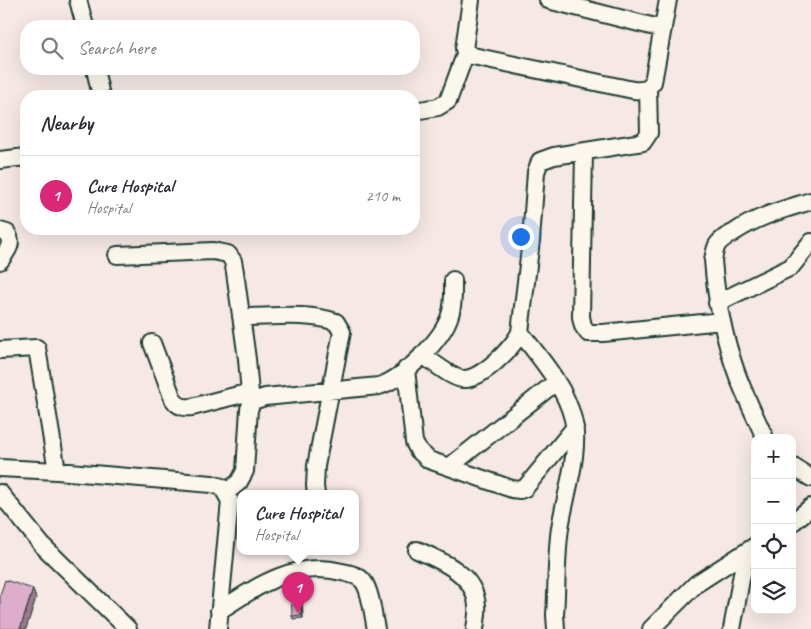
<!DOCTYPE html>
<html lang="en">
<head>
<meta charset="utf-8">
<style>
	body { margin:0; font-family:Caveat,sans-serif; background:#f7f7f7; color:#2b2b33 }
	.controls { position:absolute; right:15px; bottom:15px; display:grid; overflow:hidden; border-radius:10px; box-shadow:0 5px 20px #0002 }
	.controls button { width:45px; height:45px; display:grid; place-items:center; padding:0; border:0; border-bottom:1px solid #e1e1e2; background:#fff; color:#2b2b33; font:25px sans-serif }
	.you { position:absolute; left:520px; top:236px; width:18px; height:18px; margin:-12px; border:4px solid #fff; border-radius:50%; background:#1a73e8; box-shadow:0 0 0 8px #1a73e833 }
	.badge { display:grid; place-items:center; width:32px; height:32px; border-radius:50%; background:#db2777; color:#fff; font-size:16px; font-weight:700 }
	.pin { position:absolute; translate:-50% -41px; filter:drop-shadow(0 1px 2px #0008) }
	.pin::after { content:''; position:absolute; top:26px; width:18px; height:15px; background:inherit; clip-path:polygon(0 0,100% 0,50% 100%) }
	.popup { position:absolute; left:237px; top:490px; width:122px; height:65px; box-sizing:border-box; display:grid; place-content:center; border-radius:10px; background:#fff; filter:drop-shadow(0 1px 4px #0005); font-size:16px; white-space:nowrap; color:#7c7c81 }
	.popup b { font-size:19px; color:#2b2b33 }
	.popup::after { content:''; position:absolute; left:50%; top:100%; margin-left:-10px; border:10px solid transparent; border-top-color:#fff }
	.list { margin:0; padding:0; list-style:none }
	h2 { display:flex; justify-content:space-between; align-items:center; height:65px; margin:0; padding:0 20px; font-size:21px }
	h2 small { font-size:16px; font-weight:400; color:#7c7c81 }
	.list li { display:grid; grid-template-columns:32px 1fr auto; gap:15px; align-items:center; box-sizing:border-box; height:80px; padding:0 20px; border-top:1px solid #e1e1e2 }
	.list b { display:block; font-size:19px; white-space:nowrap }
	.list p { margin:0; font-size:16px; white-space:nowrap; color:#7c7c81 }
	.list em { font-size:16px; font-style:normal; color:#7c7c81 }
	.icon { flex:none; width:28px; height:28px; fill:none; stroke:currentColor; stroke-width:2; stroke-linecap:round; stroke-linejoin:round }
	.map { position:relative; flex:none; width:811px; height:629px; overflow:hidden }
	.search { position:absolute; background:#fff; box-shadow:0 5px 20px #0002; left:20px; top:20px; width:400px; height:55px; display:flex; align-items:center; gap:12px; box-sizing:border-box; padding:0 18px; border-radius:20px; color:#7c7c81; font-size:19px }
	.panel { position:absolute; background:#fff; box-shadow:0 5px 20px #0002; left:20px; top:90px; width:400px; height:145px; border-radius:20px }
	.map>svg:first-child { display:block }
</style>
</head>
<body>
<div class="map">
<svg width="811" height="629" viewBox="0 0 811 629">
	<rect width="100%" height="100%" fill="#f5e8e5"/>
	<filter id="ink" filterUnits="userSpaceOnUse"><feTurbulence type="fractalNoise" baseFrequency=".02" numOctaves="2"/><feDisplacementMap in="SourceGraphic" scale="10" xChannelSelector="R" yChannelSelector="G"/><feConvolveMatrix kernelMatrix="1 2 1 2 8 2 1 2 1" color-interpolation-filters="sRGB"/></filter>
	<g filter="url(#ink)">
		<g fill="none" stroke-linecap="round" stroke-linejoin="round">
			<defs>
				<path id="minor" d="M 78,0 L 85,26
					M 471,0 L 464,49 L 466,52 L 473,56 L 633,90 C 642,91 647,90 653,82 L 668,0
					M 548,0 L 663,29
					M 95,69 L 101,96
					M 414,111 L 438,107 L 448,101 L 466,52
					M 584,152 L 581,317 L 583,326 L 588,333 L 603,333 L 722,321
					M 0,160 L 26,157
					M 0,231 L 7,233 C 14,244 7,251 0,261
					M 117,255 L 213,251 L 228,254 L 233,261 L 235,272 L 247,359 L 251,405
					M 717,303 L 791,267 L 811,242
					M 241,317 C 272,317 307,312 336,322 L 342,332 L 316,466 L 315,486 L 316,494
					M 520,332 C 540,358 565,386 573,419 C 581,451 565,495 560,528 C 556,556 557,587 555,615 L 556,629
					M 152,343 L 173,399 C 178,407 184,408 192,407 L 250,392
					M 0,350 L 37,348 L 57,471
					M 422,355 C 432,361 450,377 462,379 C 480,381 514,347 520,332 L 531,240 L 536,172 L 540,161 L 554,156 L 643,142 L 649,133 L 648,88
					M 406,369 L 414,442 L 418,450 L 429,460 L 512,489 L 520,490 L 525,488 L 575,427
					M 765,438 C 756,418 746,398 738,377 C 724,339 716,300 713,260 C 714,255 715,249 717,245 C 721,239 727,236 733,233 C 758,216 782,210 811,201
					M 792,466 L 811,478
					M 449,467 L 556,382
					M 0,468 L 57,471 L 212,484 L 222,487 L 230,501 L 218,629
					M 227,492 L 239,482 L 245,471 L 249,409 L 253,401 L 265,397 L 379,386 C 403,379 443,339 450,315 C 454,304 453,292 453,280
					M 0,493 L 42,545 L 128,629
					M 792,523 L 811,507
					M 417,550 C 442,561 475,574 477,606 C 478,613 476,621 475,629
					M 219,611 C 257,586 295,560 342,572 C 350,574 358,575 363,581 C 371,591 373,616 376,629
					M 651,629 L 696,584 L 755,546
					M 732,629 L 746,552"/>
			</defs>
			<use href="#minor" stroke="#1f3d34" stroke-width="20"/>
			<use href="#minor" stroke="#fbf7ec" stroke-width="16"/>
		</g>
		<path fill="#bf95af" stroke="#1f3d34" d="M 301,595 L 302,598 L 303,618 L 293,619 L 292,616 Z"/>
		<path fill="#9b798e" stroke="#1f3d34" d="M 33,589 L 36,598 L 26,629 L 20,629 Z
			M 301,595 L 302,598 L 303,618 L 301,615 Z"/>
		<path fill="#deadcb" stroke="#1f3d34" d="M 5,580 L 33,589 L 20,629 L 0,629 L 0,595 Z
			M 291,595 L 301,595 L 301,615 L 292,616 Z"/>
	</g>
</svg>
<div class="controls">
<button>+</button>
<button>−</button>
<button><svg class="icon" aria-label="locate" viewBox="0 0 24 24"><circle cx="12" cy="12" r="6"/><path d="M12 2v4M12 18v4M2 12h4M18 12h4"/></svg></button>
<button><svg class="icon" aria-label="layers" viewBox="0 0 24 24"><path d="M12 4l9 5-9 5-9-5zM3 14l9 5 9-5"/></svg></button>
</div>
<div class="you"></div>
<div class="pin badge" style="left:298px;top:613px">1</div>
<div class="popup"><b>Cure Hospital</b>Hospital</div>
<div class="search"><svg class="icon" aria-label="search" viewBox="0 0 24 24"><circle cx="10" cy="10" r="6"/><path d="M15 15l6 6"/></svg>Search here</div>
<section class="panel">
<h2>Nearby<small></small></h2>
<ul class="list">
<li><span class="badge">1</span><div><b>Cure Hospital</b><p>Hospital</p></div><em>210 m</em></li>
</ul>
</section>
</div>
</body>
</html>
